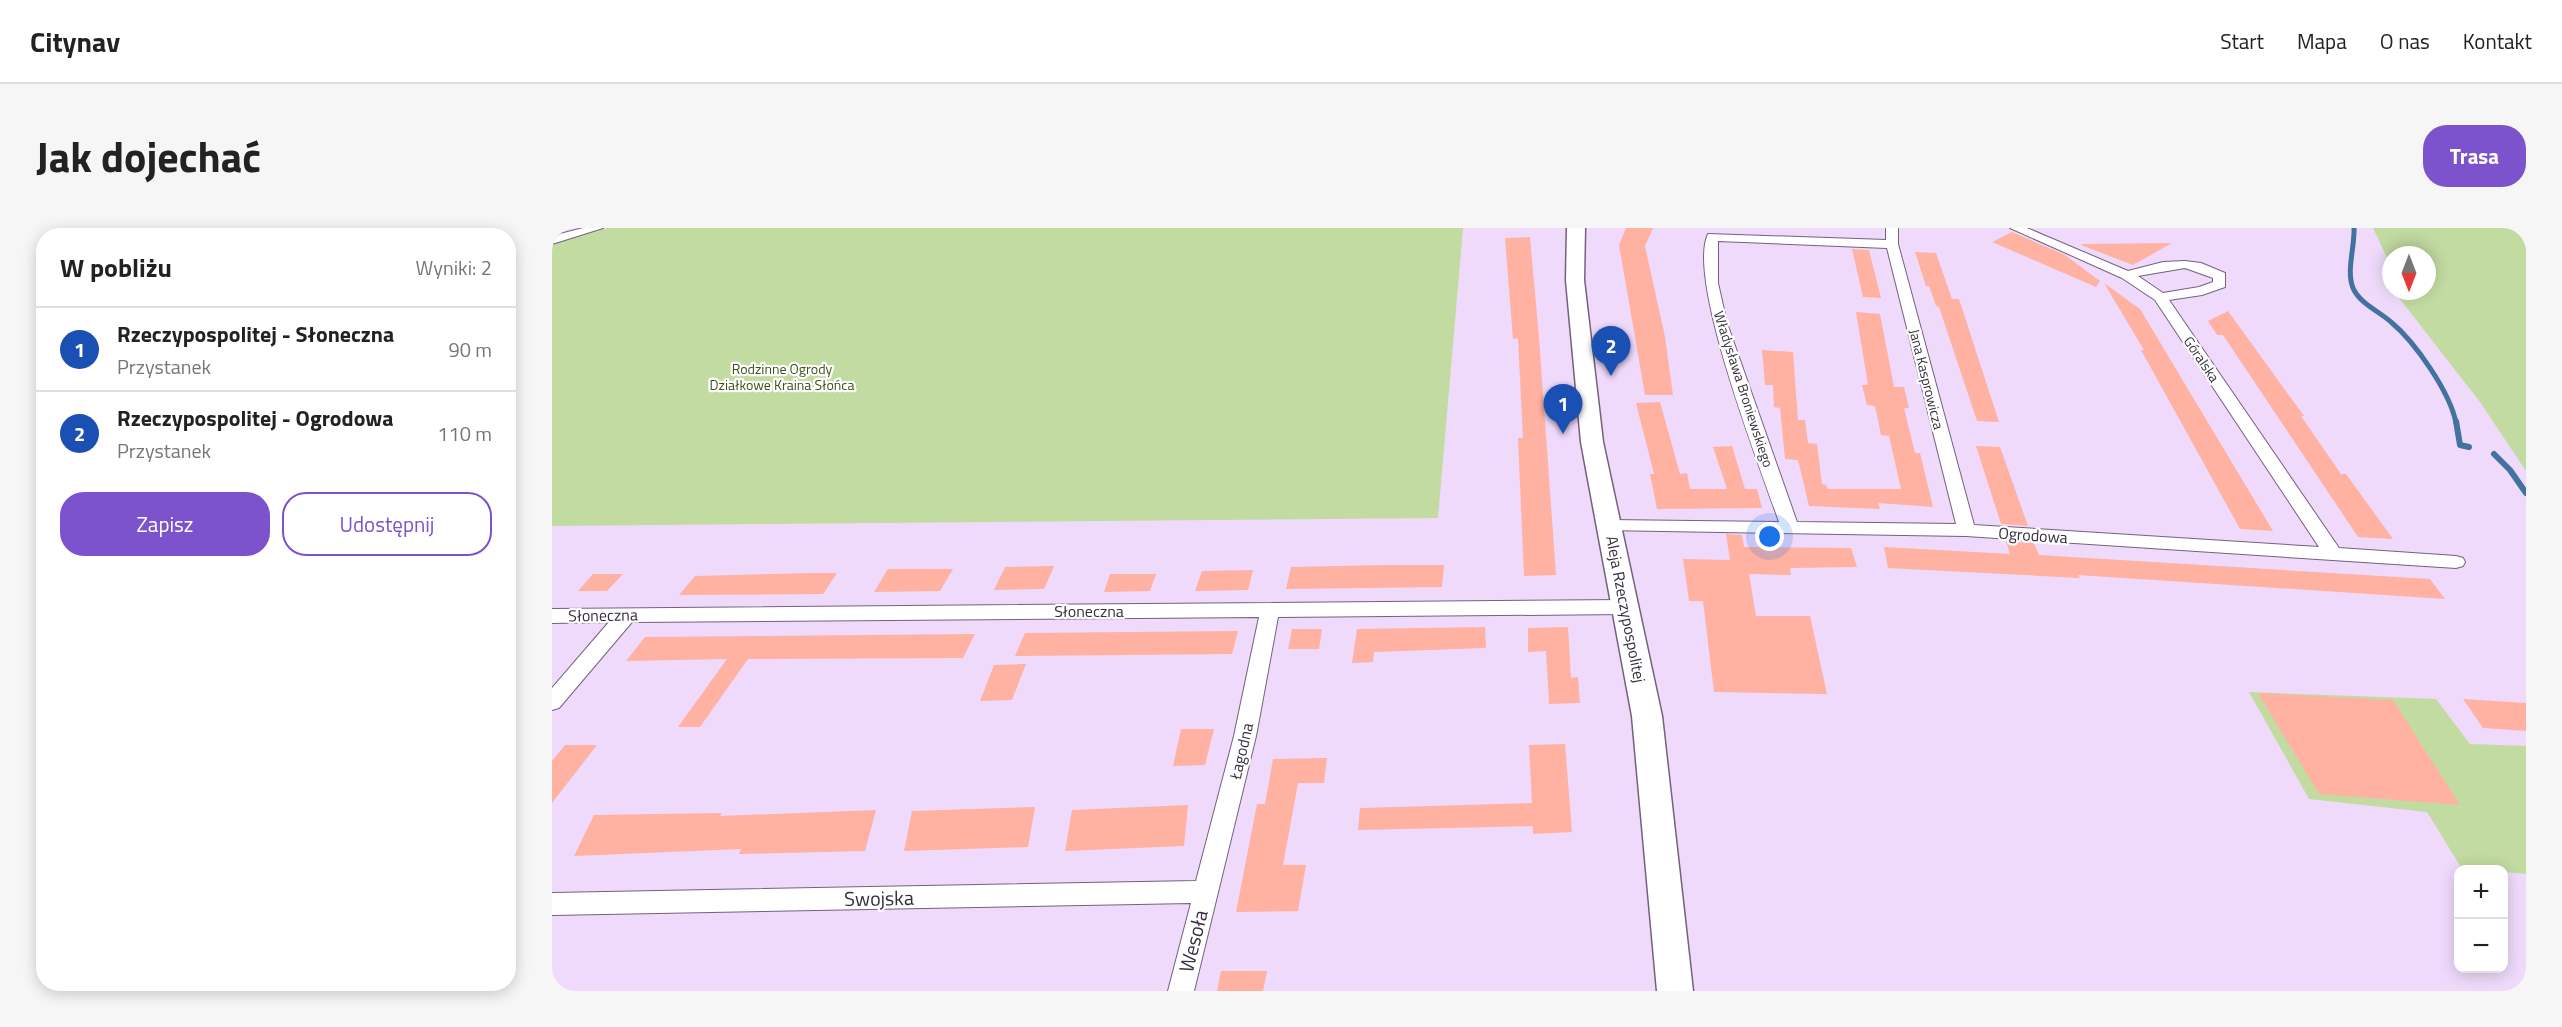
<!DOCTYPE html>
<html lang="pl">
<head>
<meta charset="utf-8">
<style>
	body { margin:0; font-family:"Titillium Web",sans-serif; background:#f6f6f6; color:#222 }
	.controls { position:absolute; right:18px; bottom:18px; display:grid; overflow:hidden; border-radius:12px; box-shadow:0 3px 15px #0003 }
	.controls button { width:54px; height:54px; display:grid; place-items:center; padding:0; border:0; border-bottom:2px solid #e0e0e0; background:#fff; color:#222; font:30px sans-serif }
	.compass { position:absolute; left:1830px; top:18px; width:54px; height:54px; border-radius:50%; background:#fff; box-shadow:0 3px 15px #0003; rotate:180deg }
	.you { position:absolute; left:1218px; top:309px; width:21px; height:21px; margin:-15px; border:4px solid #fff; border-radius:50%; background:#1a73e8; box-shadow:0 0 0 9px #1a73e833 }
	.badge { display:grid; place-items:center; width:39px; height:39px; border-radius:50%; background:#7c53cc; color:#fff; font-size:20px; font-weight:700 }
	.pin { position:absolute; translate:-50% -50px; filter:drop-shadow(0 2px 3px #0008) }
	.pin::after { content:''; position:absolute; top:32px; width:21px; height:18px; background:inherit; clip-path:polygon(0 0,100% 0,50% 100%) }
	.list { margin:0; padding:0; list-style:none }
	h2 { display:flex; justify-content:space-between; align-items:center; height:78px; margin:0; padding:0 24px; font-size:26px }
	h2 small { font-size:20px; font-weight:400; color:#767676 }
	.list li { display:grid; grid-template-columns:39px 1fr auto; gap:18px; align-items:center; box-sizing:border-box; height:84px; padding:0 24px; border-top:2px solid #e0e0e0 }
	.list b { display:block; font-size:22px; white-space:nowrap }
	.list p { margin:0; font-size:20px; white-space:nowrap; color:#767676 }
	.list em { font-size:20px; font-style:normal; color:#767676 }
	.actions { display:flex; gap:12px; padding:18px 24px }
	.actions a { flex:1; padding:14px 0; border:2px solid #7c53cc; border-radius:24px; text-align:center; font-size:21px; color:#7c53cc }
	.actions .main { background:#7c53cc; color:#fff }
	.map { position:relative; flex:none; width:1974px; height:763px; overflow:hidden; border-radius:24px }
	header { display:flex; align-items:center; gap:36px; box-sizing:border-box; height:84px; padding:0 30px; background:#fff; border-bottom:2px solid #e0e0e0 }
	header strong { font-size:28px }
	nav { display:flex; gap:33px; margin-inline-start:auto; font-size:21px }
	.intro { display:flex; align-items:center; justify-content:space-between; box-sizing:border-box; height:144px; padding:0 36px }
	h1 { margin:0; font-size:42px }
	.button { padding:15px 27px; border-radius:24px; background:#7c53cc; color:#fff; font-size:21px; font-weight:700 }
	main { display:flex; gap:36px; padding:0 36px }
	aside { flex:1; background:#fff; border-radius:24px; box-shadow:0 3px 15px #0003 }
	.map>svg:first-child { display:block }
</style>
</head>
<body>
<header>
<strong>Citynav</strong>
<nav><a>Start</a><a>Mapa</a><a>O nas</a><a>Kontakt</a></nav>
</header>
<div class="intro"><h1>Jak dojechać</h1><a class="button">Trasa</a></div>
<main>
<aside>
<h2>W pobliżu<small>Wyniki: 2</small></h2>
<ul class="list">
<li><span class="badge" style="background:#1a4fb4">1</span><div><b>Rzeczypospolitej - Słoneczna</b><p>Przystanek</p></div><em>90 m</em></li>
<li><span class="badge" style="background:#1a4fb4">2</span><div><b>Rzeczypospolitej - Ogrodowa</b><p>Przystanek</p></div><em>110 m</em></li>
</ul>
<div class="actions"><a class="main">Zapisz</a><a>Udostępnij</a></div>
</aside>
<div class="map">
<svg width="1974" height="763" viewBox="0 0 1974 763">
	<rect width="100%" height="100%" fill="#efdafb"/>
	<path fill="#c2dba1" d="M 55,0 L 911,0 L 886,290 L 0,298 L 0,15 Z
		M 1821,0 L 1974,0 L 1974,243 L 1928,174 L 1844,66 L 1844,63 L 1875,63 L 1875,27 L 1839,27 L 1839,38 Z
		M 1697,464 L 1884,471 L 1918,516 L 1974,518 L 1974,646 L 1952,644 L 1952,642 L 1910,641 L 1875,584 L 1757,571 Z"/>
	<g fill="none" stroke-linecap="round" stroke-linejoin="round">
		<path stroke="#4272a0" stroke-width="5" d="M 1802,0 C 1803,18 1794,43 1801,60 C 1808,76 1827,83 1839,94 C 1863,114 1898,164 1904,195"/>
		<path stroke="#4272a0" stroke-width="6" d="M 1904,193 L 1908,217 L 1917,219
			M 1942,226 L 1958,242 L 1974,265"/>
	</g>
	<path fill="#ffb1a2" d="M 1074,0 L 1101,0 L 1093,18 L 1113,109 L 1121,167 L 1093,167 L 1067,17 Z
		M 1460,4 L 1513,27 L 1548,53 L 1544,59 L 1440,14 Z
		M 978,9 L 987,110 L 1004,347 L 972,348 L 966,210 L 971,210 L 966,110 L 961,111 L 953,10 Z
		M 1620,15 L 1581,37 L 1529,17 L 1530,16 Z
		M 1300,21 L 1317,22 L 1329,70 L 1311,69 Z
		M 1363,24 L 1384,25 L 1400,71 L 1407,71 L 1447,194 L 1425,193 L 1387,79 L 1384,78 L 1377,58 L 1374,58 Z
		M 1552,55 L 1588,81 L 1721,303 L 1688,301 L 1589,122 L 1592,122 Z
		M 1676,83 L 1752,188 L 1749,188 L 1789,246 L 1794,246 L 1841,311 L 1806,309 L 1671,107 L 1665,107 L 1656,93 Z
		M 1304,84 L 1328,86 L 1342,159 L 1352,159 L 1357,180 L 1352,180 L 1363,225 L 1368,225 L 1381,279 L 1326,275 L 1328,281 L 1257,278 L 1246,232 L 1233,231 L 1228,180 L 1222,179 L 1221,157 L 1213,157 L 1210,122 L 1241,124 L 1246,192 L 1253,192 L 1256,215 L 1265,216 L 1270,256 L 1274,257 L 1276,261 L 1349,261 L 1337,208 L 1329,207 L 1323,178 L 1315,177 L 1310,157 L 1316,157 Z
		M 1108,174 L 1128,246 L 1135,245 L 1138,261 L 1175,261 L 1161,219 L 1180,218 L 1193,261 L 1205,261 L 1210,280 L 1105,281 L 1098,246 L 1102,246 L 1084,175 Z
		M 1424,218 L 1448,219 L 1476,298 L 1449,296 Z
		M 1174,306 L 1190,307 L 1192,319 L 1299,320 L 1305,339 L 1238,340 L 1239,347 L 1197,346 L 1204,388 L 1258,388 L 1275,466 L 1162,464 L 1151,373 L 1137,373 L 1131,331 L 1178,332 Z
		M 1454,313 L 1482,315 L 1487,327 L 1878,351 L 1893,371 L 1526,347 L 1528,350 L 1336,340 L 1332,319 L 1458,326 Z
		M 832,337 L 892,337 L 890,359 L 734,361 L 739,339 Z
		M 502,338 L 492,361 L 442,362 L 453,339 Z
		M 336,341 L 401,341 L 388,363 L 322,364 Z
		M 701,342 L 696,362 L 643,363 L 650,343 Z
		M 261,345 L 285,345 L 271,366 L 127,367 L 143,348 Z
		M 41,346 L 71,346 L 55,363 L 26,363 Z
		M 558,346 L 604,346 L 598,363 L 552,364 Z
		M 933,399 L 934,420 L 822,424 L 821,434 L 800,435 L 805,401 Z
		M 1016,399 L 1019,450 L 1026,449 L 1028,475 L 997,476 L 994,423 L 976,424 L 976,400 Z
		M 740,401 L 770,401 L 767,421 L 736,421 Z
		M 686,403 L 680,426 L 463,428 L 473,405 Z
		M 423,406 L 411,430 L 196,431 L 148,499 L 126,499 L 175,431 L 74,433 L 93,409 Z
		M 474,436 L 460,472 L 428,473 L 442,437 Z
		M 1706,465 L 1841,472 L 1908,577 L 1767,566 Z
		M 1911,471 L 1974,475 L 1974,503 L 1931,500 Z
		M 629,501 L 662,501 L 653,537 L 621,538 Z
		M 1013,516 L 1020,604 L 981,606 L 981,598 L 806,602 L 808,580 L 980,575 L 977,517 Z
		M 13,517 L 45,517 L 0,575 L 0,533 Z
		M 775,530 L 772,555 L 746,555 L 731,637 L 754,637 L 746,683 L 684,684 L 705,576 L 713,576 L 721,531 Z
		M 636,577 L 632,618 L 513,623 L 520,582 Z
		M 483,579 L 476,619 L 352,623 L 360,583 Z
		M 324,582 L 313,623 L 187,626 L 189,621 L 22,628 L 42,587 L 170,585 L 168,588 Z
		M 669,743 L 715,743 L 711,763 L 665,763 Z"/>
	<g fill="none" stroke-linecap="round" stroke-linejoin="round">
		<defs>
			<path id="street" d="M 31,0 L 51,0 L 0,16 L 0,8 Z
				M 1334,0 L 1346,0 L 1346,16 L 1422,297 L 1767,319 L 1603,72 L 1570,50 L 1458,0 L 1475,0 L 1576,43 L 1611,34 L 1633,33 L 1649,35 L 1673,45 L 1673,59 L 1650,67 L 1617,72 L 1787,320 L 1904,328 L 1911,330 L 1913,334 L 1911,338 L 1904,340 L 1414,308 L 1051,302 L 1048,298 L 1057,292 L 1227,294 C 1209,241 1134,51 1156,6 L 1334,12 ZM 1166,13 L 1335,20 L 1404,296 L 1245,294 L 1175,95 L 1166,55 ZM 1633,40 L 1661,50 L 1661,54 L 1647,59 L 1611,65 L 1586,48 Z
				M 1074,372 L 1081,374 L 1084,379 L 1081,384 L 1074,386 L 726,389 L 704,508 L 642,763 L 616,763 L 639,675 L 0,687 L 0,665 L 644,653 L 682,508 L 707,389 L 80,394 L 7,480 L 0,482 L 0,460 L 57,394 L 0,395 L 0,381 Z"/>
			<path id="secondary" d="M 1015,0 L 1033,0 L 1032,52 L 1051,214 L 1110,488 L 1141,763 L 1105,763 L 1080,488 L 1029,214 L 1014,52 Z"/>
		</defs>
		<use href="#street" stroke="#73617d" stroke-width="2"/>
		<use href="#secondary" stroke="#73617d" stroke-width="3"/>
		<use href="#street" fill="#fff" fill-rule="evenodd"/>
		<use href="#secondary" fill="#fff" fill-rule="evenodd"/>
	</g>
	<g text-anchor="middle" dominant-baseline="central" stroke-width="4.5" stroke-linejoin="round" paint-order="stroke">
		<g font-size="14" fill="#362f3b" stroke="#fff">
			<text transform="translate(1650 131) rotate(56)">Góralska</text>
			<text transform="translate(1375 151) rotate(76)">Jana Kasprowicza</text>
			<text transform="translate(1192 161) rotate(72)">Władysława Broniewskiego</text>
		</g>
		<g font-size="14" fill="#3c5115" stroke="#fff">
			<text x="230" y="140">Rodzinne Ogrody<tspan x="230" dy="16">Działkowe Kraina Słońca</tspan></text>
		</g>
		<g font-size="16" fill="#362f3b" stroke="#fff">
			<text transform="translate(1481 307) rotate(4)">Ogrodowa</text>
			<text transform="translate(1074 381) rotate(79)">Aleja Rzeczypospolitej</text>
			<text x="537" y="383">Słoneczna</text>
			<text transform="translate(51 387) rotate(-1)">Słoneczna</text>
			<text transform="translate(689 523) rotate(-77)">Łagodna</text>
		</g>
		<g font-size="20" fill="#362f3b" stroke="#fff">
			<text transform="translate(327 670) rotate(-1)">Swojska</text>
			<text transform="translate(641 713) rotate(-76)">Wesoła</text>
		</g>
	</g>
</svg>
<div class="controls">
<button>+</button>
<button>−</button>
</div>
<svg class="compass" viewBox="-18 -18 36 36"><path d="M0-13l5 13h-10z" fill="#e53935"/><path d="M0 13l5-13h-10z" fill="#767676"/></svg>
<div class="you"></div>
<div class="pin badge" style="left:1011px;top:206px;background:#1a4fb4">1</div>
<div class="pin badge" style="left:1059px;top:148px;background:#1a4fb4">2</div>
</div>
</main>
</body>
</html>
